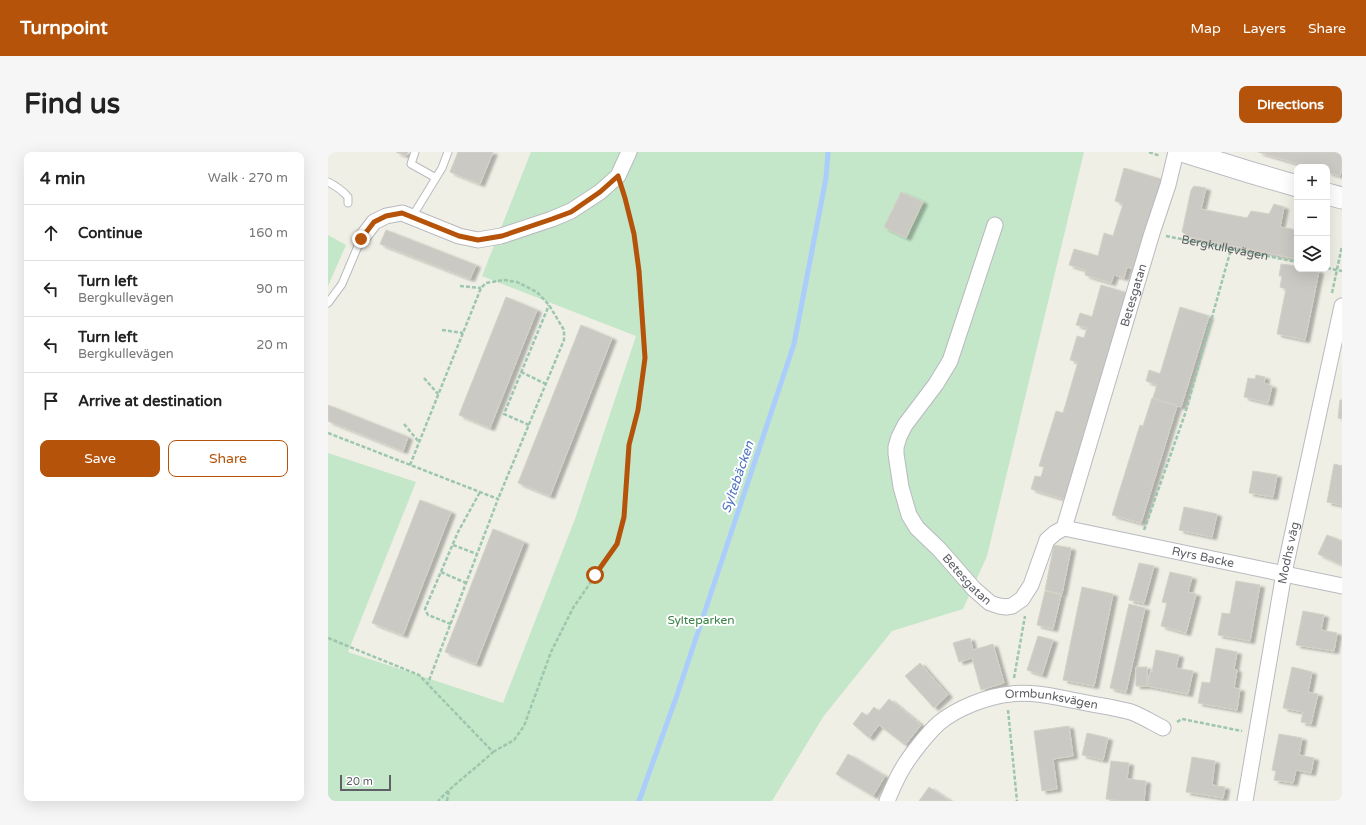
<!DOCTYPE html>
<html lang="en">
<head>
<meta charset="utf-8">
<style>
	body { margin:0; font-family:"Varela Round",sans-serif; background:#f6f6f6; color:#222 }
	.controls { position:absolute; right:12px; top:12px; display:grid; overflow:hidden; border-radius:8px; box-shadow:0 4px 16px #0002 }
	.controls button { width:36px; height:36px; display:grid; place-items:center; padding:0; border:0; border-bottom:1px solid #e0e0e0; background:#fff; color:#222; font:20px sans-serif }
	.scale { position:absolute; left:12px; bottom:10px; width:51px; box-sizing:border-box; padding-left:4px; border:2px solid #5e6066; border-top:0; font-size:11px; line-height:14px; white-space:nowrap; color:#5e6066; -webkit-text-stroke:3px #fff; paint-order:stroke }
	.stop { position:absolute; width:12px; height:12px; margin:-9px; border:3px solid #b45309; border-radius:50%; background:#fff }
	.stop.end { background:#b45309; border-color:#fff; box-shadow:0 1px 4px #0008 }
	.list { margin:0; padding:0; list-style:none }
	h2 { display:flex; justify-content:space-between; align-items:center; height:52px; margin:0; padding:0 16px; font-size:17px }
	h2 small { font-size:13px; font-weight:400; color:#767676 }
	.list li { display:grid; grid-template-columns:26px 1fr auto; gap:12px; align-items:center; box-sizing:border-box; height:56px; padding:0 16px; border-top:1px solid #e0e0e0 }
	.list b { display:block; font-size:15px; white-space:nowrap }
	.list p { margin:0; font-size:13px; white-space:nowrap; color:#767676 }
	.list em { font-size:13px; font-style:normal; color:#767676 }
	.actions { display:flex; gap:8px; padding:12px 16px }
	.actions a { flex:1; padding:9px 0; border:1px solid #b45309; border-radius:8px; text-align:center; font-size:14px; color:#b45309 }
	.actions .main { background:#b45309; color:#fff }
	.icon { flex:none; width:22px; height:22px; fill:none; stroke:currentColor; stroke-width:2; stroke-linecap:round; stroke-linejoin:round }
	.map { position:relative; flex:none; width:1014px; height:649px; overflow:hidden; border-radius:8px }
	header { display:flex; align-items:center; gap:24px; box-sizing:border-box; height:56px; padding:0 20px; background:#b45309; color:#fff }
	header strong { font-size:19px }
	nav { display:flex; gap:22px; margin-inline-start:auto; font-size:14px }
	.intro { display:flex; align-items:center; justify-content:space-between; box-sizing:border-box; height:96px; padding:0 24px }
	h1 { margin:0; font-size:28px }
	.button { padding:10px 18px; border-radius:8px; background:#b45309; color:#fff; font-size:14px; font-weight:700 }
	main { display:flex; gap:24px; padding:0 24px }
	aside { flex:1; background:#fff; border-radius:8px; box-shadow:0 4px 16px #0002 }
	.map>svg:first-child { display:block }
</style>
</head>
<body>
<header>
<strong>Turnpoint</strong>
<nav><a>Map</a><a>Layers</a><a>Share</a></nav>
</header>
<div class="intro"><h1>Find us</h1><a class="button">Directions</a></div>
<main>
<aside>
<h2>4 min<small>Walk · 270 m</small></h2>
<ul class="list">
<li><svg class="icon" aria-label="ahead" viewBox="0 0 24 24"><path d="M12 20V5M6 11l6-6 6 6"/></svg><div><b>Continue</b></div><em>160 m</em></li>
<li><svg class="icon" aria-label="left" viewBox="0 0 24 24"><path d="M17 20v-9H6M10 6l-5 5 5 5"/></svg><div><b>Turn left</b><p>Bergkullevägen</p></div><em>90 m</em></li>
<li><svg class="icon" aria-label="left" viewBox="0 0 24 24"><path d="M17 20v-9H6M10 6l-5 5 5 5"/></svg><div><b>Turn left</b><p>Bergkullevägen</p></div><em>20 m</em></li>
<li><svg class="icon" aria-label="arrive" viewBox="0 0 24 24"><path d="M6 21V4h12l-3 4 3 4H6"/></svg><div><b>Arrive at destination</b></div></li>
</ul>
<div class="actions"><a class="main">Save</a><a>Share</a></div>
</aside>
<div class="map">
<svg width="1014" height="649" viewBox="0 0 1014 649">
	<defs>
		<filter id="shadow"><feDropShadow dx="4.5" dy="2.5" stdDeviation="1" flood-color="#0004"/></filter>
	</defs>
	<rect width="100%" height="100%" fill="#efefe6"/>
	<path fill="#c4e6c9" d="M 203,0 L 756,0 L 659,404 L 635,457 L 564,479 L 495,565 L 444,649 L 0,649 L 0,301 L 88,330 L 20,500 L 175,551 L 247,367 L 308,184 L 154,124 Z
		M 0,83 L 18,93 L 0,134 Z"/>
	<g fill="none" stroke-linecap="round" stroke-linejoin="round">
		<path stroke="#aacdfc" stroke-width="5" d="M 311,649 L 348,546 L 466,192 L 498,26 L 500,0"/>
	</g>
	<path fill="#cbc9c3" stroke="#d4d1c5" filter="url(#shadow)" d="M 68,0 L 80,0 L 78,4 Z
		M 130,0 L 165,0 L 152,32 L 122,20 Z
		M 930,0 L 1014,0 L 1014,16 L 1012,24 L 999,20 L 999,15 L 981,15 Z
		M 796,16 L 836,28 L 809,118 L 799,115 L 796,126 L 786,123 L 783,131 L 757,123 L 758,118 L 741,113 L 746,97 L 770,104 L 776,81 L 785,84 L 795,52 L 787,49 Z
		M 866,34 L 878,36 L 873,57 L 919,66 L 923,59 L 941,62 L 946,52 L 956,55 L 952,75 L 969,78 L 969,107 L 862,85 L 854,80 L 863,38 Z
		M 573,40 L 595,50 L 578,86 L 556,75 Z
		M 58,78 L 148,113 L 142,127 L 52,92 Z
		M 953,112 L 969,114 L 969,117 L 984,117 L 991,119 L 977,188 L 949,182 L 958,137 L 952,135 L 954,124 L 951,124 Z
		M 773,133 L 803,142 L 742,349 L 703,337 L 707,324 L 713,325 L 716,315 L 711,314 L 728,259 L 735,261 L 750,210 L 742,208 L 749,184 L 756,186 L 759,176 L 748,173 L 752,161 L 764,165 Z
		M 178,145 L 209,158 L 162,276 L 131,263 Z
		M 852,155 L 881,164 L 853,255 L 825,246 L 829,233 L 818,229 L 821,218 L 832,222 Z
		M 253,173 L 284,186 L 222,344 L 190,331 Z
		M 928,223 L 937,225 L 936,231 L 944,234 L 940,251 L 916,245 L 920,226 L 927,227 Z
		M 824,246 L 849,254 L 813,371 L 784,363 L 812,273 L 815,274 Z
		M 1012,248 L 1014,248 L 1014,267 L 1010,266 Z
		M 0,253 L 80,285 L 75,299 L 0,269 Z
		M 1006,312 L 1014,314 L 1014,353 L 999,350 Z
		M 925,319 L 949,323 L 945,345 L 921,341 Z
		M 92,348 L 123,360 L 75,483 L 44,471 Z
		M 856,355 L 889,362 L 884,385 L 851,378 Z
		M 165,377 L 196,390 L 148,512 L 117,500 Z
		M 999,383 L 1014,389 L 1014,413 L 990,402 Z
		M 726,393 L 743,396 L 734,442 L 717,438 Z
		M 811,411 L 826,414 L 816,451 L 801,448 Z
		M 842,420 L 864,425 L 860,440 L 868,442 L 858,481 L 833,474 L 839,451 L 834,450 Z
		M 908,429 L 932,433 L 922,489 L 890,483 L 894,461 L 902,462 Z
		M 754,435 L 785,442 L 766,534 L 735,528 Z
		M 717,439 L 733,443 L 725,477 L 709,473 Z
		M 801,452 L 817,456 L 798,540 L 782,536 Z
		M 975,459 L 996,463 L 993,478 L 1009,481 L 1006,499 L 968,493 Z
		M 710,484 L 725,488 L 714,523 L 699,518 Z
		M 642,486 L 645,498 L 665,492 L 676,531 L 653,538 L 644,506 L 631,510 L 625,491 Z
		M 888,496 L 909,500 L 906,517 L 909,518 L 906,536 L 912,537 L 909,558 L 870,551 L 874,530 L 882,531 Z
		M 828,498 L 851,503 L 848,516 L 865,519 L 860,542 L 819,534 L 822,519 L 824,520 Z
		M 592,511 L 620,543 L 606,556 L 577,524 Z
		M 808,515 L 819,515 L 819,534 L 808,534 Z
		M 964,515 L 984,520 L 980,540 L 990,542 L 983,572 L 973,570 L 975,560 L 955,556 Z
		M 561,547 L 593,573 L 577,593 L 551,573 L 541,586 L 525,572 L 534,560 L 539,564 L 546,555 L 551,559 Z
		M 741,574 L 745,604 L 725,607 L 729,637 L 714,639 L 706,579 Z
		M 759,581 L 780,586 L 775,608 L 754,603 Z
		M 951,582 L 974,586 L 971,603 L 986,606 L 983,621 L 968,618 L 965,631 L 946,628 L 948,619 L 944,618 Z
		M 520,602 L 557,624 L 545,644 L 508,622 Z
		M 864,605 L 887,609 L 884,633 L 897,635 L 895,646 L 858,640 Z
		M 783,609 L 801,611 L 799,627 L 818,629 L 816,649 L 795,649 L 778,647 Z
		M 601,635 L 622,649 L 591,649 Z"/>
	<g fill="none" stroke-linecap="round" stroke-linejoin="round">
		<defs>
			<path id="lane" d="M 87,0 L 83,12 L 108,26
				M 0,30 C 8,34 14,38 20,45 L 20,51
				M 84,65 L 114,16 L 120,0
				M 0,151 L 14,132 L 33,87"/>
			<g id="street">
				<path id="s2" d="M 667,73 L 622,209 L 608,232 L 577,273 L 571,285 L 568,295 L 568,302 L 573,335 L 581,363 L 589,376 L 611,397 L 646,437 L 662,451 L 671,454 L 678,455 L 684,454 L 694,447 L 703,433 L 719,388 L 727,381 L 736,376 L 824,81 L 840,33 L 848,0"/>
				<path d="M 33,87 L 46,70 L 58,64 L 74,61 L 131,84 L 150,88 L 173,84 L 224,67 L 243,59 L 272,40 L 290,24 L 301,0"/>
				<path id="s3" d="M 736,376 L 1014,434"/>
				<path id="s4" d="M 559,649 C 564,637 569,625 576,614 C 584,601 600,581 611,571 C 629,556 660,544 683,542 C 705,539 728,545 749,549 C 766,553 786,555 803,560 C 814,564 825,571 835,576"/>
				<path id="s5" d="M 917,649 L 956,421 L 1014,154"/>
			</g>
			<path id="secondary" d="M 857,0 L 921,20 L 969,34
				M 999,42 L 1014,46"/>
		</defs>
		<use href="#lane" stroke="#b8babf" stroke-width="9"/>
		<use href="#street" stroke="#b8babf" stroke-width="17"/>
		<use href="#secondary" stroke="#bbbdc3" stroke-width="23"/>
		<g stroke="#9dc6af" stroke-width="2.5" stroke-dasharray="4 2" stroke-linecap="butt">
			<path d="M 821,0 L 832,4"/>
			<path id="s1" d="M 838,84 L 969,110"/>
			<path d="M 999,116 L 1014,119"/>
			<path d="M 132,134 L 153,136"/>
			<path d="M 1004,141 L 1014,94"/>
			<path d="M 114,178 L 135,181"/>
			<path d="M 193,220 L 218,232"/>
			<path d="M 96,226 L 110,242"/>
			<path d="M 76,272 L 91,290"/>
			<path d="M 201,273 L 176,262 L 221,153"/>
			<path d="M 0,281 L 170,347 L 100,531"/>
			<path d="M 82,313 L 153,136 L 158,131 L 176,128 L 189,130 L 209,140 L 221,153 L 236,178 L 236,188 L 170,347"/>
			<path d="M 816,378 L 857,262 L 903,97"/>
			<path d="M 125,393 L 149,402"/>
			<path d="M 113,420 L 138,431"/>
			<path d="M 123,472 L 100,463 L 97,457 L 130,380 L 152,340"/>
			<path d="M 0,486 L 91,523 L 165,600 C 147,617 127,631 110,649"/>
			<path d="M 686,526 L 697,464"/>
			<path d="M 680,558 L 689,649"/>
			<path d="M 849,570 L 854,567 L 914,579"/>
			<path d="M 165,600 L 186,588 L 196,574 L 223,500 L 245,456 L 289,392 L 296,365 L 301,293 L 310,258 L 317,206 L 311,119 L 306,82 L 295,40"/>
			<path d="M 119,649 L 121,638"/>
		</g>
		<use href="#lane" stroke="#fff" stroke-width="7"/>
		<use href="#street" stroke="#fff" stroke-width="15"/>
		<use href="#secondary" stroke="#fff" stroke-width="21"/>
	</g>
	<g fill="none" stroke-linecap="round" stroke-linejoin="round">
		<path stroke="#b45309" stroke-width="5" d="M 33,87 L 46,70 L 58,64 L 74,61 L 131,84 L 150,88 L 174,84 L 224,67 L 243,60 L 272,40 L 290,24 L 297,46 L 306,82 L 311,119 L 317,206 L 310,258 L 301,293 L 296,365 L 289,392 L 267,423"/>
	</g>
	<g text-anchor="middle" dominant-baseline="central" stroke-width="4" stroke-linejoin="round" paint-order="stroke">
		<g font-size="12" fill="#5e6066" stroke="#fff">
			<text stroke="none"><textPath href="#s1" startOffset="60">Bergkullevägen</textPath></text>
			<text stroke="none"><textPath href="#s2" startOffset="798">Betesgatan</textPath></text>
			<text stroke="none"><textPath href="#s5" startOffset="252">Modhs väg</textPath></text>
			<text stroke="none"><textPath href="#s3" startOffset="142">Ryrs Backe</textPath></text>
			<text stroke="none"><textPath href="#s2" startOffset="402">Betesgatan</textPath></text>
			<text stroke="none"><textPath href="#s4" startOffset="214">Ormbunksvägen</textPath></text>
		</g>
		<g font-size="12" fill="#388346" stroke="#fff">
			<text x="373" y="468">Sylteparken</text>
		</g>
		<g font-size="13" font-style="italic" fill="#4c74c0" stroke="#fff">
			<text transform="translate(410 325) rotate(-71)">Syltebäcken</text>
		</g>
	</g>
</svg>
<div class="controls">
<button>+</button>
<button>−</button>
<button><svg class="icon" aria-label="layers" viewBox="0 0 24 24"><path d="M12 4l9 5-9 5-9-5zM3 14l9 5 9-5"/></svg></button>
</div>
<div class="scale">20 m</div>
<div class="stop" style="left:267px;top:423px"></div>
<div class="stop end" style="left:33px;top:87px"></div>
</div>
</main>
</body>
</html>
